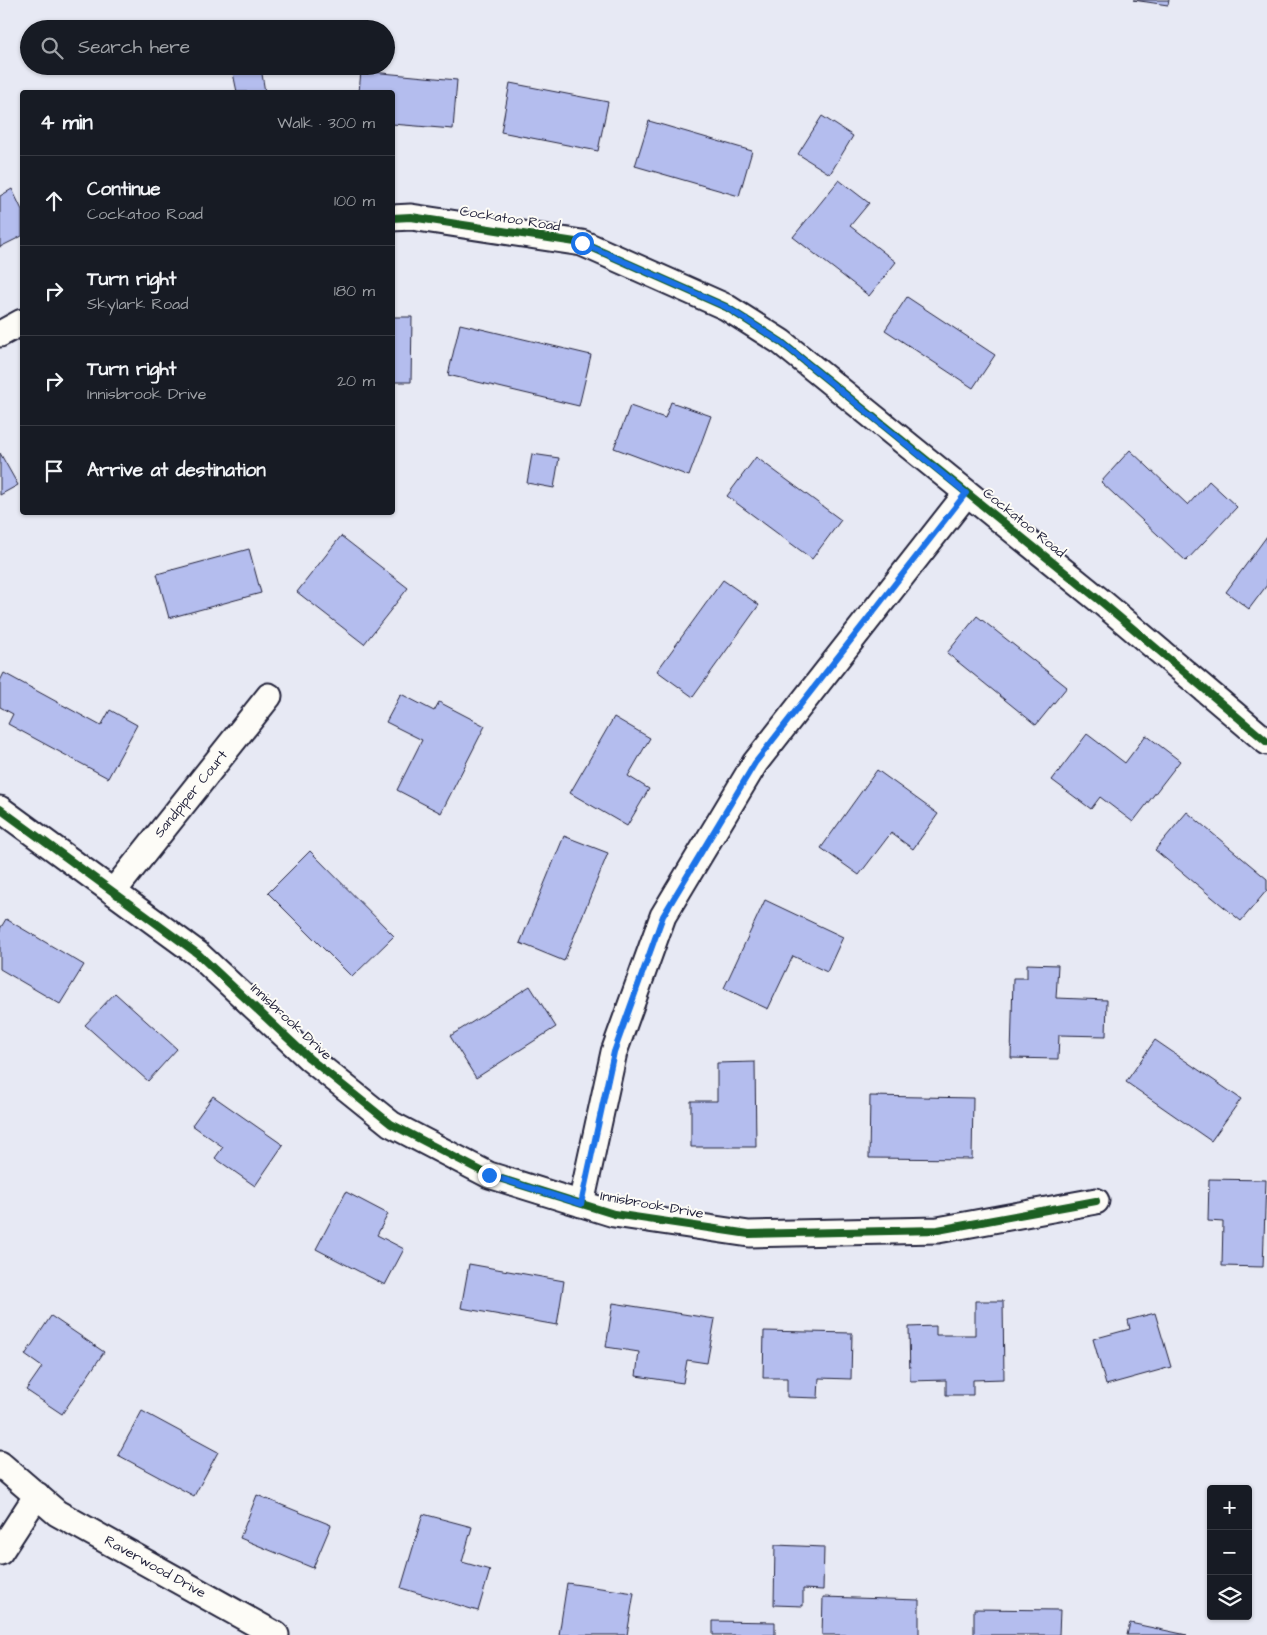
<!DOCTYPE html>
<html lang="en">
<head>
<meta charset="utf-8">
<style>
	body { margin:0; font-family:"Architects Daughter",sans-serif; background:#242831; color:#f1f3f6 }
	.controls { position:absolute; right:15px; bottom:15px; display:grid; overflow:hidden; border-radius:5px; box-shadow:0 1px 4px #0004 }
	.controls button { width:45px; height:45px; display:grid; place-items:center; padding:0; border:0; border-bottom:1px solid #363941; background:#171b24; color:#f1f3f6; font:25px sans-serif }
	.stop { position:absolute; width:15px; height:15px; margin:-11px; border:4px solid #1a73e8; border-radius:50%; background:#fff }
	.stop.end { background:#1a73e8; border-color:#fff; box-shadow:0 1px 5px #0008 }
	.list { margin:0; padding:0; list-style:none }
	h2 { display:flex; justify-content:space-between; align-items:center; height:65px; margin:0; padding:0 20px; font-size:21px }
	h2 small { font-size:16px; font-weight:400; color:#9ea1a6 }
	.list li { display:grid; grid-template-columns:32px 1fr auto; gap:15px; align-items:center; box-sizing:border-box; height:90px; padding:0 20px; border-top:1px solid #363941 }
	.list b { display:block; font-size:19px; white-space:nowrap }
	.list p { margin:0; font-size:16px; white-space:nowrap; color:#9ea1a6 }
	.list em { font-size:16px; font-style:normal; color:#9ea1a6 }
	.icon { flex:none; width:28px; height:28px; fill:none; stroke:currentColor; stroke-width:2; stroke-linecap:round; stroke-linejoin:round }
	.map { position:relative; flex:none; width:1267px; height:1635px; overflow:hidden }
	.search { position:absolute; background:#171b24; box-shadow:0 1px 4px #0004; left:20px; top:20px; width:375px; height:55px; display:flex; align-items:center; gap:12px; box-sizing:border-box; padding:0 18px; border-radius:28px; color:#9ea1a6; font-size:19px }
	.panel { position:absolute; background:#171b24; box-shadow:0 1px 4px #0004; left:20px; top:90px; width:375px; height:425px; border-radius:5px }
	.map>svg:first-child { display:block }
</style>
</head>
<body>
<div class="map">
<svg width="1267" height="1635" viewBox="0 0 1267 1635">
	<rect width="100%" height="100%" fill="#e7e9f4"/>
	<filter id="ink" filterUnits="userSpaceOnUse"><feTurbulence type="fractalNoise" baseFrequency=".02" numOctaves="2"/><feDisplacementMap in="SourceGraphic" scale="10" xChannelSelector="R" yChannelSelector="G"/><feConvolveMatrix kernelMatrix="1 2 1 2 8 2 1 2 1" color-interpolation-filters="sRGB"/></filter>
	<g filter="url(#ink)">
		<path fill="#b4bdee" stroke="#22223b" d="M 1133,0 L 1169,0 L 1168,5 Z
			M 261,68 L 265,92 L 237,92 L 233,73 Z
			M 361,71 L 457,80 L 453,129 L 392,124 L 392,92 L 359,92 Z
			M 510,83 L 608,102 L 598,151 L 501,132 Z
			M 822,116 L 853,136 L 830,174 L 798,154 Z
			M 649,121 L 752,151 L 739,196 L 635,166 Z
			M 839,180 L 869,203 L 850,226 L 896,262 L 869,296 L 793,237 Z
			M 12,189 L 22,210 L 22,236 L 0,247 L 0,196 Z
			M 907,297 L 995,355 L 973,388 L 885,330 Z
			M 392,317 L 412,317 L 411,382 L 392,382 Z
			M 460,324 L 591,355 L 579,406 L 448,375 Z
			M 671,402 L 711,416 L 689,476 L 614,448 L 630,406 L 665,418 Z
			M 1130,450 L 1188,505 L 1209,481 L 1237,507 L 1186,561 L 1101,482 Z
			M 0,453 L 18,485 L 0,495 Z
			M 532,454 L 559,458 L 554,488 L 527,483 Z
			M 756,457 L 841,520 L 812,559 L 727,496 Z
			M 341,536 L 408,588 L 364,644 L 297,592 Z
			M 1267,536 L 1267,585 L 1249,609 L 1226,592 Z
			M 249,549 L 261,593 L 169,618 L 157,574 Z
			M 723,580 L 759,605 L 693,697 L 657,671 Z
			M 977,616 L 1067,687 L 1036,725 L 947,653 Z
			M 4,673 L 101,726 L 110,710 L 137,725 L 108,778 L 8,724 L 13,714 L 0,707 L 0,681 Z
			M 401,694 L 434,711 L 439,702 L 485,726 L 441,813 L 397,790 L 422,740 L 386,722 Z
			M 614,717 L 650,738 L 628,776 L 649,789 L 627,826 L 570,793 Z
			M 1087,734 L 1125,763 L 1146,735 L 1180,761 L 1133,822 L 1100,797 L 1091,809 L 1052,780 Z
			M 877,770 L 938,814 L 913,849 L 891,833 L 859,875 L 821,848 Z
			M 1187,812 L 1267,879 L 1267,890 L 1241,921 L 1155,850 Z
			M 564,836 L 608,853 L 564,961 L 520,943 Z
			M 310,851 L 394,936 L 352,977 L 268,893 Z
			M 765,900 L 843,937 L 827,972 L 793,956 L 768,1009 L 724,988 Z
			M 6,919 L 84,965 L 60,1004 L 0,969 L 0,929 Z
			M 1027,964 L 1058,965 L 1056,998 L 1107,1000 L 1106,1036 L 1059,1035 L 1058,1059 L 1011,1058 L 1013,978 L 1027,978 Z
			M 530,986 L 556,1027 L 476,1078 L 450,1036 Z
			M 115,993 L 177,1049 L 148,1081 L 85,1025 Z
			M 1155,1040 L 1241,1099 L 1211,1141 L 1126,1082 Z
			M 755,1062 L 756,1147 L 691,1147 L 691,1101 L 717,1101 L 717,1063 Z
			M 213,1096 L 283,1145 L 255,1186 L 215,1158 L 223,1147 L 192,1125 Z
			M 870,1096 L 973,1098 L 972,1159 L 869,1158 Z
			M 1209,1179 L 1266,1180 L 1263,1267 L 1222,1266 L 1223,1222 L 1208,1221 Z
			M 346,1192 L 388,1214 L 377,1235 L 404,1249 L 385,1285 L 316,1249 Z
			M 469,1264 L 564,1281 L 557,1325 L 461,1308 Z
			M 975,1301 L 1003,1301 L 1004,1379 L 973,1380 L 973,1395 L 946,1395 L 946,1380 L 910,1381 L 909,1327 L 936,1326 L 936,1335 L 975,1335 Z
			M 613,1303 L 715,1319 L 707,1363 L 687,1360 L 683,1383 L 636,1376 L 639,1352 L 606,1347 Z
			M 1155,1313 L 1171,1367 L 1106,1385 L 1093,1339 L 1130,1329 L 1128,1320 Z
			M 51,1316 L 104,1352 L 62,1414 L 26,1390 L 42,1367 L 25,1355 Z
			M 764,1331 L 852,1333 L 851,1379 L 819,1378 L 818,1398 L 787,1397 L 787,1378 L 763,1378 Z
			M 142,1411 L 218,1452 L 194,1496 L 118,1455 Z
			M 257,1495 L 331,1525 L 313,1568 L 240,1538 Z
			M 423,1514 L 472,1527 L 462,1562 L 490,1570 L 478,1611 L 401,1588 Z
			M 775,1545 L 824,1547 L 823,1590 L 803,1589 L 803,1606 L 774,1605 Z
			M 567,1583 L 634,1593 L 627,1635 L 559,1635 Z
			M 823,1597 L 919,1600 L 919,1635 L 822,1635 Z
			M 974,1609 L 1060,1610 L 1059,1635 L 974,1635 Z
			M 713,1621 L 775,1622 L 775,1635 L 713,1635 Z
			M 1130,1623 L 1187,1635 L 1127,1635 Z"/>
		<g fill="none" stroke-linecap="round" stroke-linejoin="round">
			<defs>
				<path id="street" d="M 392,218 L 411,217 L 582,243 L 726,307 L 781,342 L 1104,604 L 1267,742
					M 0,334 L 22,322
					M 0,809 L 198,954 L 309,1058 L 391,1124 L 489,1175 L 614,1214 L 749,1234 L 938,1230 L 1096,1201
					M 113,892 L 269,696
					M 581,1204 L 614,1052 L 663,916 L 755,763 L 967,493
					M 0,1464 L 57,1513 L 276,1635
					M 0,1552 L 37,1495"/>
			</defs>
			<use href="#street" stroke="#22223b" stroke-width="29"/>
			<use href="#street" stroke="#fdfcf7" stroke-width="25"/>
			<defs>
				<path id="cycleway" d="M 392,218 L 411,217 L 582,243 L 726,307 L 781,342 L 1104,604 L 1267,742
					M 0,809 L 198,954 L 309,1058 L 391,1124 L 489,1175 L 614,1214 L 749,1234 L 938,1230 L 1096,1201"/>
			</defs>
			<use href="#cycleway" stroke="#fdfcf7" stroke-width="11"/>
			<use href="#cycleway" stroke="#1b5e20" stroke-width="8"/>
		</g>
	</g>
	<g fill="none" stroke-linecap="round" stroke-linejoin="round" filter="url(#ink)">
		<path stroke="#1a73e8" stroke-width="6" d="M 489,1175 L 581,1204 L 614,1052 L 663,916 L 755,763 L 966,493 L 781,342 L 726,307 L 582,243"/>
	</g>
	<g text-anchor="middle" dominant-baseline="central" stroke-width="4" stroke-linejoin="round" paint-order="stroke">
		<g font-size="14" fill="#22223b" stroke="#fdfcf7">
			<text transform="translate(510 219) rotate(9)">Cockatoo Road</text>
			<text transform="translate(1024 523) rotate(39)">Cockatoo Road</text>
			<text transform="translate(191 794) rotate(-51)">Sandpiper Court</text>
			<text transform="translate(291 1022) rotate(43)">Innisbrook Drive</text>
			<text transform="translate(652 1205) rotate(10)">Innisbrook Drive</text>
			<text transform="translate(155 1567) rotate(29)">Raverwood Drive</text>
		</g>
	</g>
</svg>
<div class="controls">
<button>+</button>
<button>−</button>
<button><svg class="icon" aria-label="layers" viewBox="0 0 24 24"><path d="M12 4l9 5-9 5-9-5zM3 14l9 5 9-5"/></svg></button>
</div>
<div class="stop" style="left:582px;top:243px"></div>
<div class="stop end" style="left:489px;top:1175px"></div>
<div class="search"><svg class="icon" aria-label="search" viewBox="0 0 24 24"><circle cx="10" cy="10" r="6"/><path d="M15 15l6 6"/></svg>Search here</div>
<section class="panel">
<h2>4 min<small>Walk · 300 m</small></h2>
<ul class="list">
<li><svg class="icon" aria-label="ahead" viewBox="0 0 24 24"><path d="M12 20V5M6 11l6-6 6 6"/></svg><div><b>Continue</b><p>Cockatoo Road</p></div><em>100 m</em></li>
<li><svg class="icon" aria-label="right" viewBox="0 0 24 24"><path d="M7 20v-9h11M14 6l5 5-5 5"/></svg><div><b>Turn right</b><p>Skylark Road</p></div><em>180 m</em></li>
<li><svg class="icon" aria-label="right" viewBox="0 0 24 24"><path d="M7 20v-9h11M14 6l5 5-5 5"/></svg><div><b>Turn right</b><p>Innisbrook Drive</p></div><em>20 m</em></li>
<li><svg class="icon" aria-label="arrive" viewBox="0 0 24 24"><path d="M6 21V4h12l-3 4 3 4H6"/></svg><div><b>Arrive at destination</b></div></li>
</ul>
</section>
</div>
</body>
</html>
